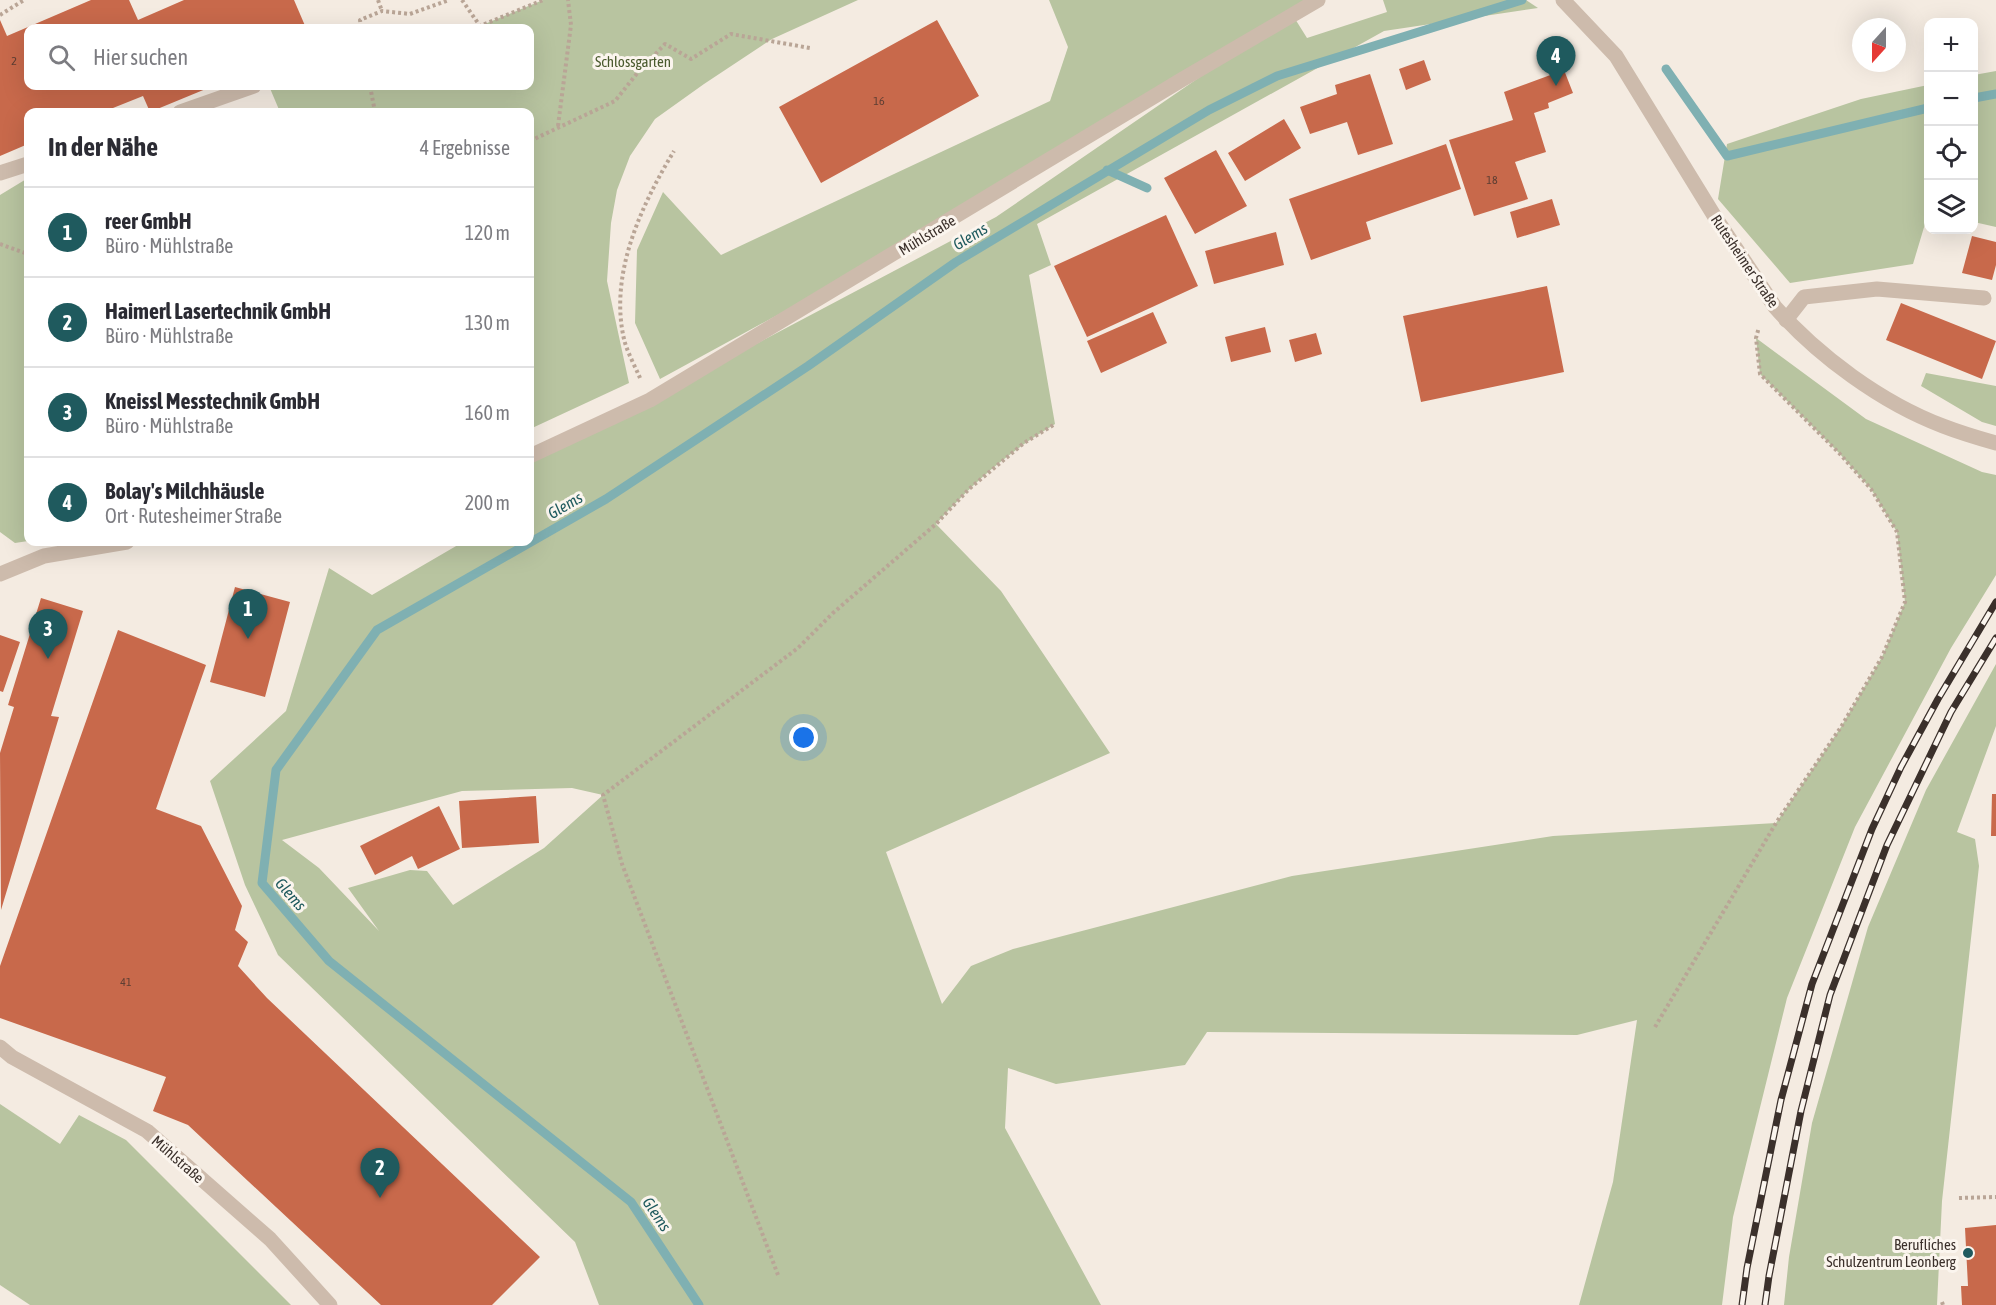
<!DOCTYPE html>
<html lang="de">
<head>
<meta charset="utf-8">
<style>
	body { margin:0; font-family:"Asap Condensed",sans-serif; background:#f7f7f7; color:#2b2b33 }
	.controls { position:absolute; right:18px; top:18px; display:grid; overflow:hidden; border-radius:12px; box-shadow:0 6px 24px #0002 }
	.controls button { width:54px; height:54px; display:grid; place-items:center; padding:0; border:0; border-bottom:2px solid #e1e1e2; background:#fff; color:#2b2b33; font:30px sans-serif }
	.compass { position:absolute; left:1852px; top:18px; width:54px; height:54px; border-radius:50%; background:#fff; box-shadow:0 6px 24px #0002; rotate:201deg }
	.you { position:absolute; left:804px; top:738px; width:21px; height:21px; margin:-15px; border:4px solid #fff; border-radius:50%; background:#1a73e8; box-shadow:0 0 0 9px #1a73e833 }
	.badge { display:grid; place-items:center; width:39px; height:39px; border-radius:50%; background:#1f5a5e; color:#fff; font-size:20px; font-weight:700 }
	.pin { position:absolute; translate:-50% -50px; filter:drop-shadow(0 2px 3px #0008) }
	.pin::after { content:''; position:absolute; top:32px; width:21px; height:18px; background:inherit; clip-path:polygon(0 0,100% 0,50% 100%) }
	.list { margin:0; padding:0; list-style:none }
	h2 { display:flex; justify-content:space-between; align-items:center; height:78px; margin:0; padding:0 24px; font-size:26px }
	h2 small { font-size:20px; font-weight:400; color:#7c7c81 }
	.list li { display:grid; grid-template-columns:39px 1fr auto; gap:18px; align-items:center; box-sizing:border-box; height:90px; padding:0 24px; border-top:2px solid #e1e1e2 }
	.list b { display:block; font-size:22px; white-space:nowrap }
	.list p { margin:0; font-size:20px; white-space:nowrap; color:#7c7c81 }
	.list em { font-size:20px; font-style:normal; color:#7c7c81 }
	.icon { flex:none; width:33px; height:33px; fill:none; stroke:currentColor; stroke-width:2; stroke-linecap:round; stroke-linejoin:round }
	.map { position:relative; flex:none; width:1996px; height:1305px; overflow:hidden }
	.search { position:absolute; background:#fff; box-shadow:0 6px 24px #0002; left:24px; top:24px; width:510px; height:66px; display:flex; align-items:center; gap:15px; box-sizing:border-box; padding:0 21px; border-radius:12px; color:#7c7c81; font-size:22px }
	.panel { position:absolute; background:#fff; box-shadow:0 6px 24px #0002; left:24px; top:108px; width:510px; height:438px; border-radius:12px }
	.map>svg:first-child { display:block }
</style>
</head>
<body>
<div class="map">
<svg width="1996" height="1305" viewBox="0 0 1996 1305">
	<rect width="100%" height="100%" fill="#f4ebe1"/>
	<path fill="#b8c4a0" fill-rule="evenodd" d="M 543,0 L 858,0 L 772,39 L 704,84 L 655,119 L 630,156 L 617,190 L 611,223 L 607,281 L 629,383 L 530,429 L 530,112 L 280,112 L 269,86 L 530,86 L 530,28 L 467,28 L 480,26 Z
		M 1049,0 L 1318,0 L 1292,14 L 1307,38 L 1387,12 L 1383,0 L 1526,0 L 1538,8 L 1384,31 L 1037,224 L 1051,265 L 1029,275 L 1055,424 C 1007,453 973,483 936,524 L 1001,591 L 1110,753 L 886,852 L 942,1004 L 971,966 L 1013,949 L 1292,876 L 1553,836 L 1776,823 L 1841,727 L 1882,657 L 1905,602 L 1897,532 L 1871,489 L 1839,453 L 1760,374 L 1756,338 L 1866,419 L 1982,472 L 1996,475 L 1996,575 L 1951,648 L 1855,827 L 1787,998 L 1733,1217 L 1722,1305 L 1579,1305 L 1613,1182 L 1637,1020 L 1577,1035 L 1207,1032 L 1185,1065 L 1056,1084 L 1008,1068 L 1005,1128 L 1101,1305 L 599,1305 L 575,1242 L 278,955 L 245,885 L 210,781 L 286,711 L 329,568 L 372,595 L 463,542 L 530,542 L 530,456 L 650,400 L 996,217 L 1280,22 L 950,221 L 660,379 L 635,323 L 637,250 L 663,192 L 721,255 L 1050,101 L 1068,47 ZM 572,788 L 603,795 L 544,848 L 453,905 L 427,871 L 410,870 L 348,888 L 379,931 L 319,868 L 282,840 L 462,791 Z
		M 1996,71 L 1996,227 L 1974,222 L 1974,75 Z
		M 1928,85 L 1928,214 L 1913,264 L 1790,283 L 1718,199 L 1727,144 L 1861,99 Z
		M 28,178 L 28,541 L 15,543 L 0,532 L 0,195 Z
		M 1926,373 L 1996,386 L 1996,426 L 1982,422 L 1921,386 Z
		M 1996,664 L 1996,726 L 1957,832 L 1975,839 L 1979,866 L 1942,1201 L 1937,1305 L 1784,1305 L 1789,1257 L 1812,1123 L 1868,927 L 1926,790 Z
		M 0,1104 L 60,1144 L 79,1115 L 126,1140 L 291,1305 L 30,1305 L 0,1285 Z"/>
	<g fill="none" stroke-linecap="round" stroke-linejoin="round">
		<path stroke="#7fb0b2" stroke-width="9" d="M 1666,69 L 1727,156 L 1928,108
			M 1974,98 L 1996,94
			M 1107,170 L 1147,188
			M 699,1305 L 631,1202 L 329,961 L 262,883 L 276,770 L 377,630 L 606,499 L 808,366 L 956,262 L 1209,110 L 1277,76 L 1522,0"/>
	</g>
	<path fill="#c8694b" d="M 91,0 L 129,0 L 138,20 L 184,0 L 294,0 L 306,28 L 28,28 L 28,86 L 213,86 L 150,112 L 143,96 L 103,112 L 28,112 L 28,144 L 0,156 L 0,20 L 7,36 Z
		M 937,20 L 979,96 L 821,183 L 779,107 Z
		M 1424,60 L 1431,80 L 1406,90 L 1399,69 Z
		M 1564,70 L 1573,93 L 1548,103 L 1549,108 L 1534,113 L 1546,152 L 1515,162 L 1528,199 L 1474,216 L 1449,140 L 1513,120 L 1504,92 Z
		M 1370,74 L 1393,144 L 1358,155 L 1347,122 L 1310,134 L 1300,107 L 1337,94 L 1335,85 Z
		M 1284,119 L 1301,148 L 1245,181 L 1228,153 Z
		M 1446,144 L 1461,189 L 1366,222 L 1371,239 L 1311,260 L 1289,199 Z
		M 1216,150 L 1247,206 L 1195,234 L 1164,178 Z
		M 1552,199 L 1560,225 L 1517,238 L 1510,212 Z
		M 1166,215 L 1198,286 L 1087,337 L 1054,266 Z
		M 1276,232 L 1284,265 L 1214,284 L 1205,251 Z
		M 1972,236 L 1996,242 L 1996,265 L 1992,280 L 1962,273 Z
		M 1547,286 L 1564,372 L 1421,402 L 1403,316 Z
		M 1901,303 L 1996,341 L 1982,379 L 1886,340 Z
		M 1153,312 L 1167,343 L 1101,373 L 1087,341 Z
		M 1265,327 L 1271,352 L 1231,362 L 1225,337 Z
		M 1316,333 L 1322,354 L 1295,362 L 1289,340 Z
		M 235,587 L 290,602 L 265,697 L 210,682 Z
		M 41,598 L 83,611 L 51,716 L 59,717 L 1,910 L 0,753 L 14,707 L 8,705 Z
		M 118,630 L 206,665 L 156,809 L 201,826 L 242,906 L 235,930 L 248,942 L 238,966 L 267,998 L 540,1257 L 492,1305 L 381,1305 L 188,1125 L 153,1111 L 166,1077 L 0,1018 L 0,966 Z
		M 0,635 L 20,642 L 3,692 L 0,691 Z
		M 1992,794 L 1996,794 L 1996,836 L 1991,836 Z
		M 536,796 L 539,843 L 462,848 L 459,801 Z
		M 439,806 L 460,849 L 418,869 L 412,856 L 375,875 L 360,846 Z
		M 1996,1225 L 1996,1305 L 1962,1305 L 1961,1286 L 1968,1286 L 1965,1228 Z"/>
	<g fill="none" stroke-linecap="round" stroke-linejoin="round">
		<path stroke="#b9a596" stroke-width="4" stroke-dasharray="3 3" stroke-linecap="butt" d="M 378,0 L 382,11
			M 462,0 L 480,26 L 543,0
			M 0,15 L 24,0
			M 361,28 L 360,20 L 382,11 L 410,14 L 449,0
			M 370,86 L 375,112
			M 558,126 L 571,25 L 568,0
			M 530,141 L 615,101 L 639,71 L 665,44 L 691,59 L 731,34 L 810,48
			M 0,244 L 28,254
			M 640,378 C 635,366 627,352 624,339 C 609,274 641,206 674,151
			M 1655,1027 L 1776,823 L 1841,727 L 1882,657 L 1905,602 L 1897,532 L 1871,489 L 1839,453 L 1760,374 L 1756,338 L 1759,327
			M 1959,1198 L 1996,1197
			M 778,1275 L 622,864 L 603,795 L 798,648 L 833,613 L 936,524 L 969,489 L 1024,443 L 1055,424
			M 1942,1302 L 1943,1305"/>
		<path stroke="#cdbbac" stroke-width="15" d="M 180,112 L 254,86
			M 0,173 L 28,164
			M 1786,320 L 1804,297 L 1877,289 L 1984,298"/>
		<path stroke="#cdbbac" stroke-width="15" d="M 530,456 L 650,400 L 1183,79 L 1318,0
			M 0,574 L 44,556 L 127,542
			M 0,1047 L 12,1057 L 147,1131 L 270,1239 L 330,1305"/>
		<path stroke="#cdbbac" stroke-width="15" d="M 1563,0 L 1616,56 L 1715,217 L 1775,307 C 1818,356 1882,403 1943,426 C 1961,433 1978,438 1996,443"/>
		<defs>
			<path id="rail" d="M 1742,1305 L 1747,1268 L 1781,1100 L 1812,984 L 1872,829 L 1901,767 L 1938,699 L 1996,602
				M 1765,1305 L 1769,1276 L 1801,1111 L 1830,995 L 1887,845 L 1951,712 L 1996,638"/>
		</defs>
		<use href="#rail" stroke="#3b302b" stroke-width="7"/>
		<use href="#rail" stroke="#fbf5ee" stroke-width="4.5" stroke-dasharray="14" stroke-linecap="butt"/>
	</g>
	<circle fill="#1f5a5e" stroke="#fbf5ee" stroke-width="2" cx="1968" cy="1253" r="6"/>
	<g text-anchor="middle" dominant-baseline="central" stroke-width="6" stroke-linejoin="round" paint-order="stroke">
		<g font-size="12" fill="#5e3e33">
			<text x="14" y="61">2</text>
			<text x="879" y="101">16</text>
			<text x="1492" y="180">18</text>
			<text x="126" y="982">41</text>
		</g>
		<g font-size="15" fill="#4a5a2e" stroke="#fbf5ee">
			<text x="633" y="61">Schlossgarten</text>
		</g>
		<g font-size="15" fill="#3b302b" stroke="#fbf5ee">
			<text transform="translate(927 235) rotate(-31)">Mühlstraße</text>
			<text transform="translate(1745 261) rotate(56)">Rutesheimer Straße</text>
			<text transform="translate(178 1159) rotate(41)">Mühlstraße</text>
		</g>
		<g font-size="15" fill="#3b302b" stroke="#fbf5ee" text-anchor="end">
			<text x="1956" y="1244">Berufliches<tspan x="1956" dy="17">Schulzentrum Leonberg</tspan></text>
		</g>
		<g font-size="16" font-style="italic" fill="#1f5a5e" stroke="#fbf5ee">
			<text transform="translate(970 236) rotate(-31)">Glems</text>
			<text transform="translate(565 505) rotate(-30)">Glems</text>
			<text transform="translate(291 894) rotate(49)">Glems</text>
			<text transform="translate(657 1214) rotate(56)">Glems</text>
		</g>
	</g>
</svg>
<div class="controls">
<button>+</button>
<button>−</button>
<button><svg class="icon" aria-label="locate" viewBox="0 0 24 24"><circle cx="12" cy="12" r="6"/><path d="M12 2v4M12 18v4M2 12h4M18 12h4"/></svg></button>
<button><svg class="icon" aria-label="layers" viewBox="0 0 24 24"><path d="M12 4l9 5-9 5-9-5zM3 14l9 5 9-5"/></svg></button>
</div>
<svg class="compass" viewBox="-18 -18 36 36"><path d="M0-13l5 13h-10z" fill="#e53935"/><path d="M0 13l5-13h-10z" fill="#7c7c81"/></svg>
<div class="you"></div>
<div class="pin badge" style="left:248px;top:639px">1</div>
<div class="pin badge" style="left:380px;top:1198px">2</div>
<div class="pin badge" style="left:48px;top:659px">3</div>
<div class="pin badge" style="left:1556px;top:86px">4</div>
<div class="search"><svg class="icon" aria-label="search" viewBox="0 0 24 24"><circle cx="10" cy="10" r="6"/><path d="M15 15l6 6"/></svg>Hier suchen</div>
<section class="panel">
<h2>In der Nähe<small>4 Ergebnisse</small></h2>
<ul class="list">
<li><span class="badge">1</span><div><b>reer GmbH</b><p>Büro · Mühlstraße</p></div><em>120 m</em></li>
<li><span class="badge">2</span><div><b>Haimerl Lasertechnik GmbH</b><p>Büro · Mühlstraße</p></div><em>130 m</em></li>
<li><span class="badge">3</span><div><b>Kneissl Messtechnik GmbH</b><p>Büro · Mühlstraße</p></div><em>160 m</em></li>
<li><span class="badge">4</span><div><b>Bolay's Milchhäusle</b><p>Ort · Rutesheimer Straße</p></div><em>200 m</em></li>
</ul>
</section>
</div>
</body>
</html>
